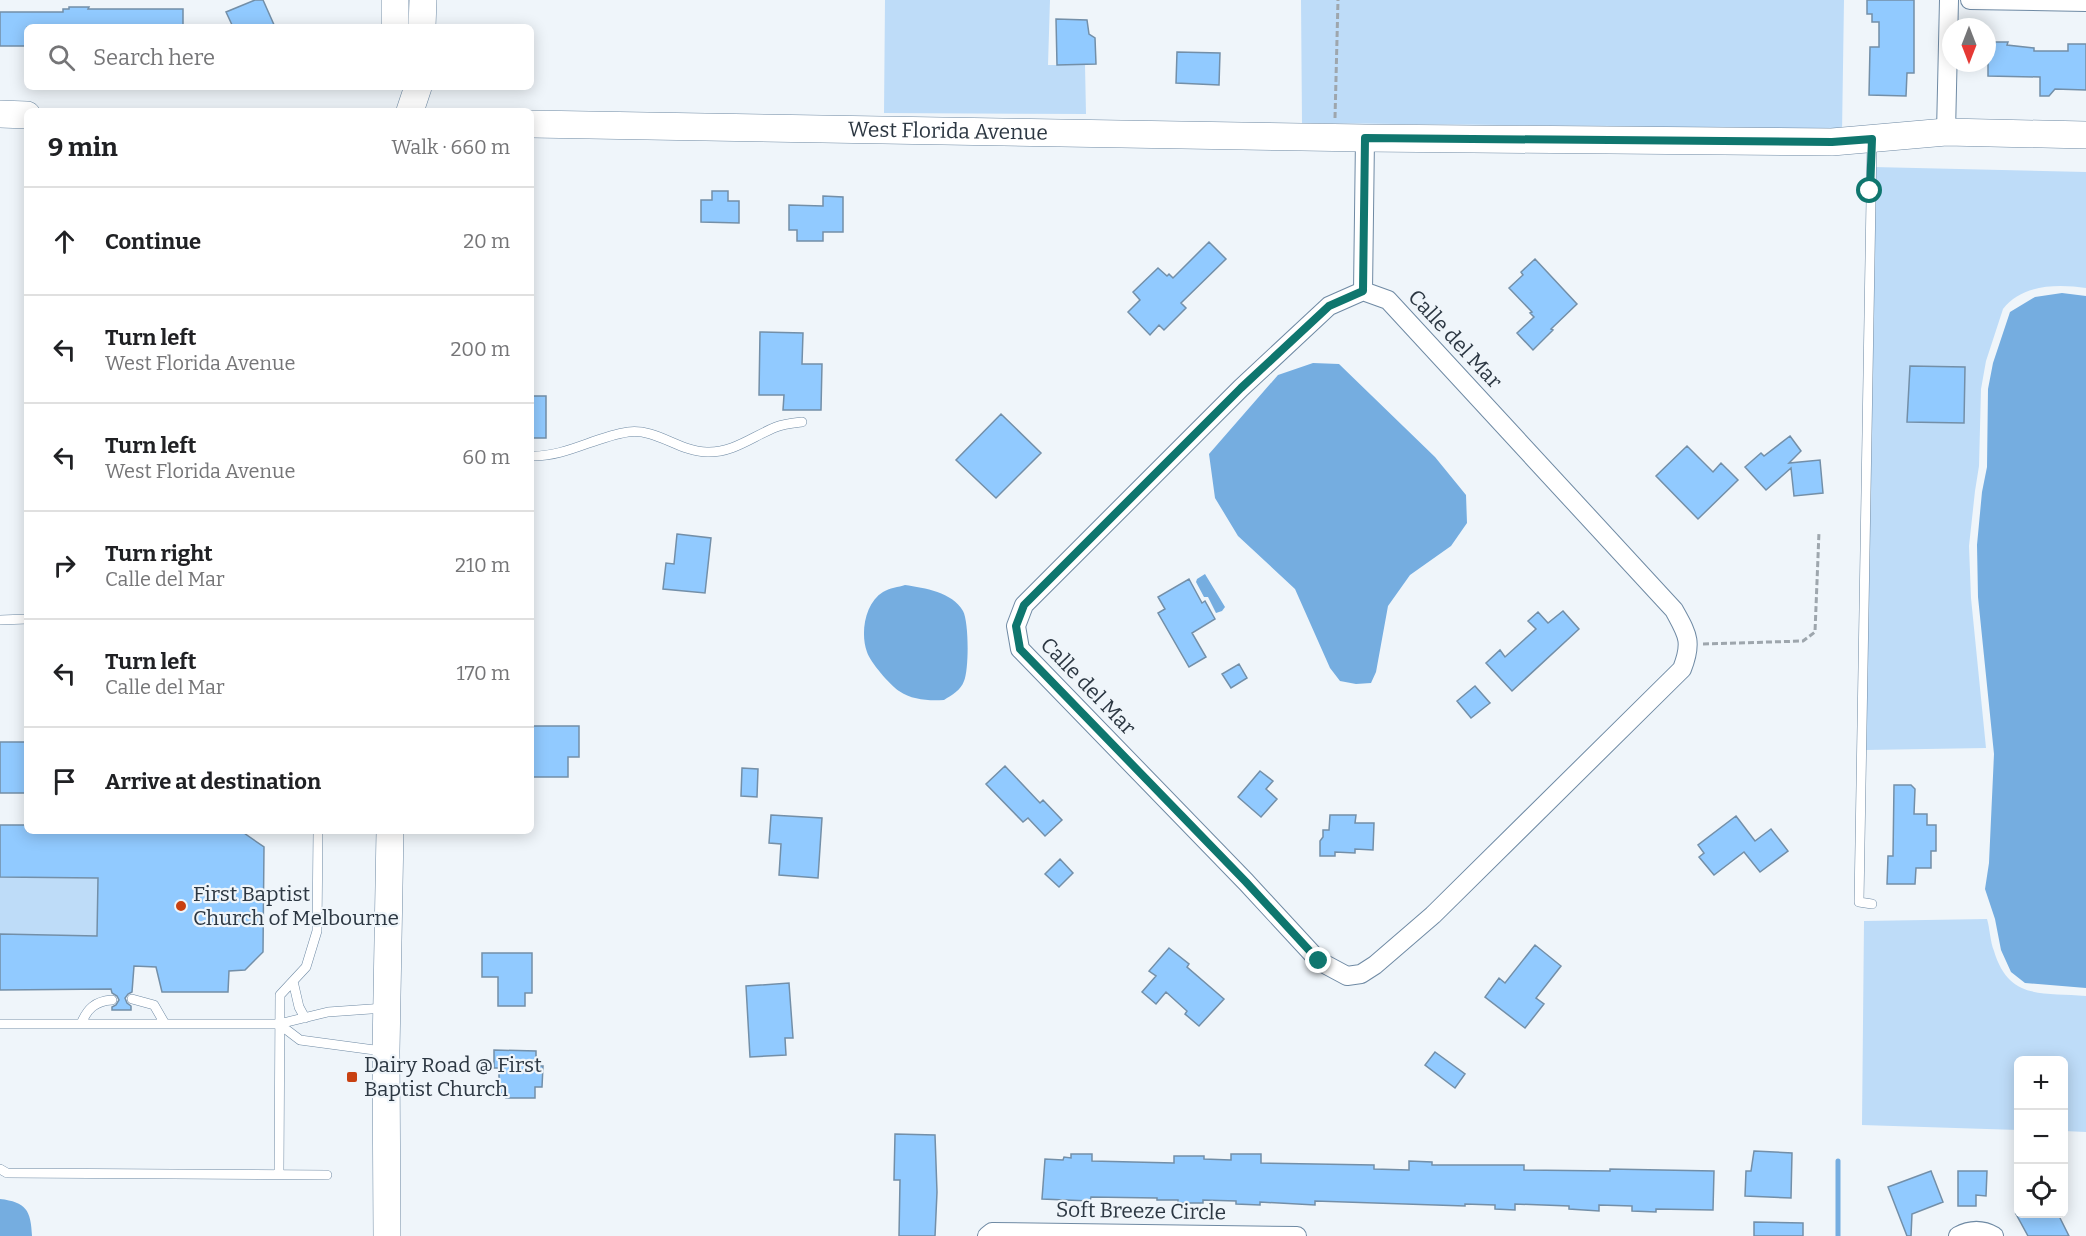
<!DOCTYPE html>
<html lang="en">
<head>
<meta charset="utf-8">
<style>
	body { margin:0; font-family:Bitter,serif; background:#f2f2f2; color:#202124 }
	.controls { position:absolute; right:18px; bottom:18px; display:grid; overflow:hidden; border-radius:9px; box-shadow:0 3px 15px #0003 }
	.controls button { width:54px; height:54px; display:grid; place-items:center; padding:0; border:0; border-bottom:2px solid #e0e0e0; background:#fff; color:#202124; font:30px sans-serif }
	.compass { position:absolute; left:1942px; top:18px; width:54px; height:54px; border-radius:50%; background:#fff; box-shadow:0 3px 15px #0003; rotate:180deg }
	.stop { position:absolute; width:18px; height:18px; margin:-14px; border:4px solid #0f766e; border-radius:50%; background:#fff }
	.stop.end { background:#0f766e; border-color:#fff; box-shadow:0 2px 6px #0008 }
	.list { margin:0; padding:0; list-style:none }
	h2 { display:flex; justify-content:space-between; align-items:center; height:78px; margin:0; padding:0 24px; font-size:26px }
	h2 small { font-size:20px; font-weight:400; color:#757577 }
	.list li { display:grid; grid-template-columns:39px 1fr auto; gap:18px; align-items:center; box-sizing:border-box; height:108px; padding:0 24px; border-top:2px solid #e0e0e0 }
	.list b { display:block; font-size:22px; white-space:nowrap }
	.list p { margin:0; font-size:20px; white-space:nowrap; color:#757577 }
	.list em { font-size:20px; font-style:normal; color:#757577 }
	.icon { flex:none; width:33px; height:33px; fill:none; stroke:currentColor; stroke-width:2; stroke-linecap:round; stroke-linejoin:round }
	.map { position:relative; flex:none; width:2086px; height:1236px; overflow:hidden }
	.search { position:absolute; background:#fff; box-shadow:0 3px 15px #0003; left:24px; top:24px; width:510px; height:66px; display:flex; align-items:center; gap:15px; box-sizing:border-box; padding:0 21px; border-radius:9px; color:#757577; font-size:22px }
	.panel { position:absolute; background:#fff; box-shadow:0 3px 15px #0003; left:24px; top:108px; width:510px; height:726px; border-radius:9px }
	.map>svg:first-child { display:block }
</style>
</head>
<body>
<div class="map">
<svg width="2086" height="1236" viewBox="0 0 2086 1236">
	<rect width="100%" height="100%" fill="#eff5fa"/>
	<path fill="#bedcf8" d="M 885,0 L 1050,0 L 1048,65 L 1085,65 L 1086,114 L 884,113 Z
		M 1301,0 L 1844,0 L 1842,133 L 1612,126 L 1302,123 Z
		M 1873,167 L 2086,172 L 2086,288 C 2058,284 2022,284 2003,309 L 1986,361 L 1981,389 L 1979,466 L 1975,491 L 1969,546 L 1971,598 L 1986,748 L 1866,750 Z
		M 0,877 L 98,878 L 97,936 L 0,934 Z
		M 1987,919 C 1990,929 1990,941 1994,951 C 2009,1001 2043,992 2086,996 L 2086,1132 L 2064,1131 L 2064,1060 L 2018,1060 L 2018,1130 L 1862,1125 L 1864,921 Z"/>
	<path fill="#75ade0" d="M 2062,293 L 2086,296 L 2086,988 L 2025,983 L 2011,972 L 2001,950 L 1995,919 L 1985,889 L 1989,863 L 1994,754 L 1978,597 L 1977,545 L 1982,492 L 1987,467 L 1988,389 L 1993,363 L 2010,312 L 2035,297 Z
		M 1313,363 L 1339,364 L 1435,457 L 1466,495 L 1467,523 L 1451,546 L 1410,575 L 1388,606 L 1376,672 L 1371,683 L 1356,684 L 1340,681 L 1330,668 L 1295,589 L 1238,536 L 1215,498 L 1209,454 L 1278,375 Z
		M 1205,574 L 1225,607 L 1222,611 L 1216,613 L 1208,597 L 1204,597 L 1196,582 L 1197,579 Z
		M 905,585 C 925,588 952,592 963,611 C 969,622 969,670 964,681 C 961,690 952,695 944,700 C 929,701 912,700 899,691 C 890,685 870,662 867,652 C 860,633 865,603 883,592 C 889,588 899,587 905,585 Z
		M 0,1199 C 26,1202 31,1210 32,1236 L 0,1236 Z"/>
	<g fill="none" stroke-linecap="round" stroke-linejoin="round">
		<path stroke="#75ade0" stroke-width="5" d="M 1838,1236 L 1838,1161"/>
	</g>
	<path fill="#91caff" stroke="#738fa8" stroke-width="1.5" d="M 255,0 L 263,0 L 275,27 L 233,27 L 226,12 Z
		M 1867,0 L 1914,0 L 1914,73 L 1907,73 L 1906,96 L 1869,95 L 1870,47 L 1879,47 L 1879,22 L 1872,22 L 1872,14 L 1867,14 Z
		M 69,7 L 89,7 L 88,9 L 183,9 L 183,27 L 27,27 L 27,46 L 0,46 L 0,12 L 63,12 L 63,9 L 69,9 Z
		M 1056,19 L 1087,20 L 1089,34 L 1095,38 L 1096,64 L 1057,65 Z
		M 1988,42 L 2008,42 L 2007,45 L 2034,48 L 2034,51 L 2068,51 L 2068,44 L 2086,44 L 2086,90 L 2055,89 L 2049,96 L 2040,96 L 2040,77 L 1988,76 Z
		M 1177,52 L 1220,53 L 1219,85 L 1176,83 Z
		M 712,191 L 728,191 L 728,201 L 739,201 L 739,223 L 701,222 L 701,200 L 712,200 Z
		M 823,196 L 843,197 L 843,232 L 823,232 L 823,241 L 797,241 L 797,230 L 789,230 L 789,205 L 823,206 Z
		M 1209,242 L 1226,259 L 1181,303 L 1186,308 L 1164,330 L 1159,325 L 1150,335 L 1128,312 L 1140,300 L 1133,292 L 1158,268 L 1167,276 L 1169,274 L 1173,278 Z
		M 1535,259 L 1577,304 L 1551,329 L 1553,330 L 1533,350 L 1517,333 L 1534,317 L 1530,313 L 1532,312 L 1509,288 L 1523,275 L 1521,272 Z
		M 760,332 L 803,333 L 802,364 L 822,364 L 821,410 L 783,410 L 784,395 L 759,395 Z
		M 1910,366 L 1965,367 L 1964,423 L 1907,422 Z
		M 531,396 L 546,396 L 546,438 L 531,438 Z
		M 1001,414 L 1041,453 L 996,498 L 956,460 Z
		M 1790,436 L 1801,451 L 1789,463 L 1820,460 L 1823,493 L 1794,496 L 1791,468 L 1766,490 L 1745,467 L 1761,453 L 1764,456 Z
		M 1687,446 L 1713,472 L 1721,463 L 1738,480 L 1698,519 L 1656,476 Z
		M 677,534 L 711,538 L 705,593 L 663,589 L 666,563 L 674,564 Z
		M 1189,579 L 1202,603 L 1205,601 L 1215,619 L 1192,633 L 1206,657 L 1189,667 L 1158,613 L 1165,609 L 1158,597 Z
		M 1563,611 L 1579,629 L 1512,691 L 1486,663 L 1500,650 L 1505,657 L 1536,629 L 1528,621 L 1538,612 L 1548,623 Z
		M 1239,664 L 1247,678 L 1231,688 L 1222,674 Z
		M 1475,686 L 1490,703 L 1471,718 L 1457,701 Z
		M 531,726 L 579,726 L 579,757 L 568,757 L 568,777 L 531,777 Z
		M 0,742 L 27,742 L 27,793 L 0,793 Z
		M 1005,766 L 1040,803 L 1043,800 L 1062,820 L 1045,836 L 1028,818 L 1023,822 L 986,784 Z
		M 742,768 L 758,769 L 757,797 L 741,796 Z
		M 1260,771 L 1273,781 L 1266,789 L 1277,799 L 1261,817 L 1238,797 Z
		M 1894,785 L 1911,785 L 1915,789 L 1914,814 L 1927,814 L 1927,825 L 1936,825 L 1936,851 L 1931,851 L 1931,868 L 1916,868 L 1915,884 L 1887,884 L 1888,856 L 1893,856 Z
		M 771,815 L 822,818 L 818,878 L 779,875 L 781,844 L 769,843 Z
		M 1330,815 L 1356,815 L 1355,823 L 1374,823 L 1373,850 L 1355,849 L 1355,853 L 1335,852 L 1335,856 L 1320,856 L 1320,841 L 1323,837 L 1323,830 L 1329,830 Z
		M 1736,816 L 1755,841 L 1771,829 L 1788,851 L 1760,872 L 1744,852 L 1714,875 L 1699,857 L 1704,853 L 1698,845 Z
		M 0,825 L 27,825 L 27,831 L 241,831 L 264,847 L 263,952 L 245,970 L 229,971 L 228,992 L 162,992 L 156,967 L 134,966 L 132,992 L 128,994 L 125,998 L 127,1003 L 131,1006 L 131,1010 L 112,1010 L 112,1007 L 116,1005 L 119,1000 L 117,996 L 112,993 L 111,989 L 0,990 L 0,934 L 97,936 L 98,878 L 0,877 Z
		M 1060,859 L 1073,873 L 1059,887 L 1045,874 Z
		M 1535,945 L 1561,966 L 1536,998 L 1544,1004 L 1525,1028 L 1485,997 L 1499,978 L 1505,983 Z
		M 1169,948 L 1189,964 L 1187,967 L 1224,999 L 1199,1026 L 1185,1014 L 1187,1011 L 1166,992 L 1156,1004 L 1142,992 L 1156,976 L 1149,971 Z
		M 482,953 L 532,953 L 532,993 L 525,993 L 525,1006 L 498,1006 L 498,977 L 482,977 Z
		M 789,983 L 793,1038 L 785,1038 L 786,1055 L 750,1057 L 746,986 Z
		M 494,1050 L 536,1051 L 536,1066 L 543,1066 L 542,1087 L 535,1087 L 535,1098 L 506,1098 L 506,1094 L 499,1093 L 499,1068 L 494,1068 Z
		M 1435,1052 L 1465,1074 L 1455,1088 L 1425,1065 Z
		M 895,1134 L 935,1135 L 937,1192 L 935,1236 L 899,1236 L 900,1180 L 894,1180 Z
		M 1754,1151 L 1792,1153 L 1791,1198 L 1745,1196 L 1746,1171 L 1751,1171 Z
		M 1071,1154 L 1092,1154 L 1092,1161 L 1174,1163 L 1174,1156 L 1204,1156 L 1204,1159 L 1231,1160 L 1231,1154 L 1261,1154 L 1261,1163 L 1374,1165 L 1374,1169 L 1409,1170 L 1409,1161 L 1432,1162 L 1432,1165 L 1524,1165 L 1524,1170 L 1610,1171 L 1610,1169 L 1714,1171 L 1713,1210 L 1656,1209 L 1656,1212 L 1632,1211 L 1632,1206 L 1599,1205 L 1599,1211 L 1569,1209 L 1569,1206 L 1515,1204 L 1515,1210 L 1495,1209 L 1495,1205 L 1465,1204 L 1465,1206 L 1315,1201 L 1315,1205 L 1260,1202 L 1260,1205 L 1236,1204 L 1236,1201 L 1203,1200 L 1203,1203 L 1178,1203 L 1178,1200 L 1157,1200 L 1157,1198 L 1091,1197 L 1090,1201 L 1042,1199 L 1045,1159 L 1063,1160 L 1064,1157 L 1071,1158 Z
		M 1931,1171 L 1943,1202 L 1912,1214 L 1911,1236 L 1907,1236 L 1888,1187 Z
		M 1958,1171 L 1987,1171 L 1986,1196 L 1976,1195 L 1976,1206 L 1958,1206 Z
		M 2016,1214 L 2058,1214 L 2069,1236 L 2028,1236 Z
		M 1754,1222 L 1803,1223 L 1803,1236 L 1754,1236 Z"/>
	<g fill="none" stroke-linecap="round" stroke-linejoin="round">
		<defs>
			<path id="lane" d="M 1872,141 L 1859,902 L 1872,904
				M 531,456 C 566,457 594,437 628,432 C 656,428 680,452 707,452 C 733,453 753,436 776,427 C 784,424 794,423 802,422
				M 0,620 L 27,619
				M 293,981 L 299,1007 L 305,1018
				M 132,999 L 154,1005 L 165,1024
				M 0,1024 L 279,1024 L 328,1012 L 385,1008
				M 81,1024 C 87,1009 95,1001 112,1000
				M 279,1024 L 300,1040 L 382,1051
				M 0,1169 L 7,1173 L 327,1175
				M 279,1174 L 280,995 L 306,967 L 317,931 L 318,831"/>
			<path id="street" d="M 1970,0 L 2086,2
				M 1946,132 L 1949,0
				M 1363,291 L 1388,300 L 1674,610 C 1687,634 1693,641 1682,669 L 1433,915 L 1375,965 L 1361,974 L 1347,976 L 1319,961 L 1246,882 L 1020,649 L 1016,626 L 1024,605 L 1241,388 L 1329,306 Z
				M 1363,291 L 1365,138
				M 987,1236 L 992,1232 L 1297,1236
				M 1958,1236 C 1971,1229 1982,1229 1994,1236"/>
			<g id="secondary">
				<path d="M 395,0 L 395,27"/>
				<path d="M 422,27 L 423,0"/>
				<path d="M 410,111 L 418,87"/>
				<path d="M 0,114 L 27,115"/>
				<path id="s1" d="M 531,124 L 1365,138 L 1832,142 L 1946,132 L 2086,135"/>
				<path d="M 387,1236 L 386,1051 L 390,831"/>
			</g>
		</defs>
		<use href="#lane" stroke="#6f8aa4" stroke-width="10"/>
		<use href="#street" stroke="#6f8aa4" stroke-width="20"/>
		<use href="#secondary" stroke="#6f8aa4" stroke-width="28"/>
		<path stroke="#9ea6ad" stroke-width="3" stroke-dasharray="6 3" stroke-linecap="butt" d="M 1335,118 L 1338,0
			M 1703,644 L 1803,641 L 1815,632 L 1819,532"/>
		<use href="#lane" stroke="#fff" stroke-width="9"/>
		<use href="#street" stroke="#fff" stroke-width="18"/>
		<use href="#secondary" stroke="#fff" stroke-width="27"/>
	</g>
	<g fill="none" stroke-linecap="round" stroke-linejoin="round">
		<path stroke="#0f766e" stroke-width="8" d="M 1319,961 L 1246,882 L 1020,649 L 1016,626 L 1024,605 L 1241,388 L 1329,306 L 1363,291 L 1365,138 L 1832,142 L 1872,139 L 1870,191"/>
	</g>
	<g fill="#c84011" stroke="#eff5fa" stroke-width="2">
		<circle cx="181" cy="906" r="6"/>
		<rect x="346" y="1071" width="12" height="12" rx="3"/>
	</g>
	<g text-anchor="middle" dominant-baseline="central" stroke-width="4.5" stroke-linejoin="round" paint-order="stroke">
		<g font-size="21" fill="#2c3742" stroke="#eff5fa">
			<text stroke="none"><textPath href="#s1" startOffset="417">West Florida Avenue</textPath></text>
			<text transform="translate(1455 339) rotate(47)">Calle del Mar</text>
			<text transform="translate(1088 686) rotate(46)">Calle del Mar</text>
			<text transform="translate(1141 1211) rotate(1)">Soft Breeze Circle</text>
		</g>
		<g font-size="21" fill="#2c3742" stroke="#eff5fa" text-anchor="start">
			<text x="193" y="894">First Baptist<tspan x="193" dy="24">Church of Melbourne</tspan></text>
			<text x="364" y="1065">Dairy Road @ First<tspan x="364" dy="24">Baptist Church</tspan></text>
		</g>
	</g>
</svg>
<div class="controls">
<button>+</button>
<button>−</button>
<button><svg class="icon" aria-label="locate" viewBox="0 0 24 24"><circle cx="12" cy="12" r="6"/><path d="M12 2v4M12 18v4M2 12h4M18 12h4"/></svg></button>
</div>
<svg class="compass" viewBox="-18 -18 36 36"><path d="M0-13l5 13h-10z" fill="#e53935"/><path d="M0 13l5-13h-10z" fill="#757577"/></svg>
<div class="stop" style="left:1870px;top:191px"></div>
<div class="stop end" style="left:1319px;top:961px"></div>
<div class="search"><svg class="icon" aria-label="search" viewBox="0 0 24 24"><circle cx="10" cy="10" r="6"/><path d="M15 15l6 6"/></svg>Search here</div>
<section class="panel">
<h2>9 min<small>Walk · 660 m</small></h2>
<ul class="list">
<li><svg class="icon" aria-label="ahead" viewBox="0 0 24 24"><path d="M12 20V5M6 11l6-6 6 6"/></svg><div><b>Continue</b></div><em>20 m</em></li>
<li><svg class="icon" aria-label="left" viewBox="0 0 24 24"><path d="M17 20v-9H6M10 6l-5 5 5 5"/></svg><div><b>Turn left</b><p>West Florida Avenue</p></div><em>200 m</em></li>
<li><svg class="icon" aria-label="left" viewBox="0 0 24 24"><path d="M17 20v-9H6M10 6l-5 5 5 5"/></svg><div><b>Turn left</b><p>West Florida Avenue</p></div><em>60 m</em></li>
<li><svg class="icon" aria-label="right" viewBox="0 0 24 24"><path d="M7 20v-9h11M14 6l5 5-5 5"/></svg><div><b>Turn right</b><p>Calle del Mar</p></div><em>210 m</em></li>
<li><svg class="icon" aria-label="left" viewBox="0 0 24 24"><path d="M17 20v-9H6M10 6l-5 5 5 5"/></svg><div><b>Turn left</b><p>Calle del Mar</p></div><em>170 m</em></li>
<li><svg class="icon" aria-label="arrive" viewBox="0 0 24 24"><path d="M6 21V4h12l-3 4 3 4H6"/></svg><div><b>Arrive at destination</b></div></li>
</ul>
</section>
</div>
</body>
</html>
